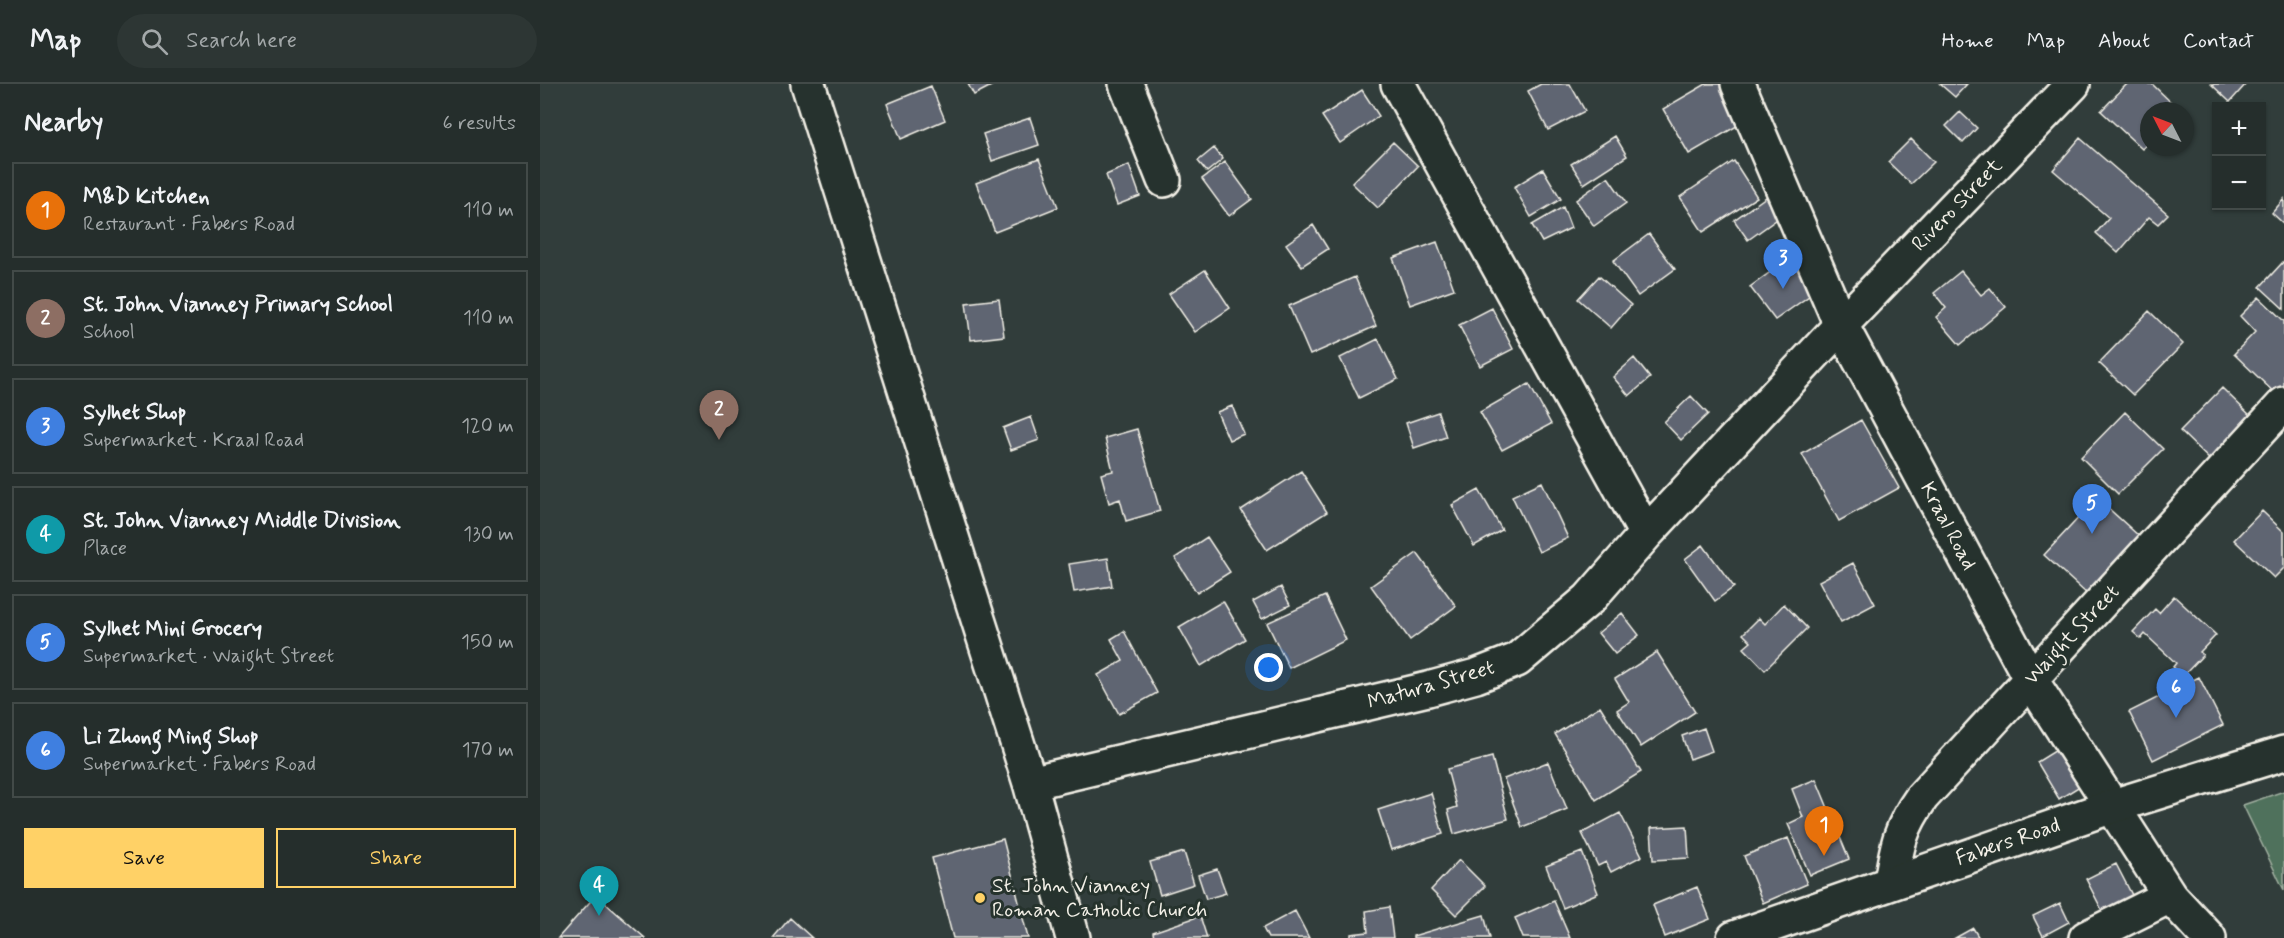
<!DOCTYPE html>
<html lang="en">
<head>
<meta charset="utf-8">
<style>
	body { margin:0; font-family:Mynerve,sans-serif; background:#2d3634; color:#f1f3f6 }
	.controls { position:absolute; right:18px; top:18px; display:grid; overflow:hidden; border-radius:0px; box-shadow:0 2px 4px #0004 }
	.controls button { width:54px; height:54px; display:grid; place-items:center; padding:0; border:0; border-bottom:2px solid #424a48; background:#252e2c; color:#f1f3f6; font:30px sans-serif }
	.compass { position:absolute; left:1600px; top:18px; width:54px; height:54px; border-radius:50%; background:#252e2c; box-shadow:0 2px 4px #0004; rotate:312deg }
	.you { position:absolute; left:729px; top:584px; width:21px; height:21px; margin:-15px; border:4px solid #fff; border-radius:50%; background:#1a73e8; box-shadow:0 0 0 9px #1a73e833 }
	.badge { display:grid; place-items:center; width:39px; height:39px; border-radius:50%; background:#ffd166; color:#fff; font-size:20px; font-weight:700 }
	.pin { position:absolute; translate:-50% -50px; filter:drop-shadow(0 2px 3px #0008) }
	.pin::after { content:''; position:absolute; top:32px; width:21px; height:18px; background:inherit; clip-path:polygon(0 0,100% 0,50% 100%) }
	.list { margin:0; padding:0; list-style:none }
	h2 { display:flex; justify-content:space-between; align-items:center; height:78px; margin:0; padding:0 24px; font-size:26px }
	h2 small { font-size:20px; font-weight:400; color:#a3a8a9 }
	.list li { display:grid; grid-template-columns:39px 1fr auto; gap:18px; align-items:center; box-sizing:border-box; height:96px; margin:0 12px 12px; padding:0 12px; border:2px solid #424a48; border-radius:0px }
	.list b { display:block; font-size:22px; white-space:nowrap }
	.list p { margin:0; font-size:20px; white-space:nowrap; color:#a3a8a9 }
	.list em { font-size:20px; font-style:normal; color:#a3a8a9 }
	.actions { display:flex; gap:12px; padding:18px 24px }
	.actions a { flex:1; padding:14px 0; border:2px solid #ffd166; border-radius:0px; text-align:center; font-size:21px; color:#ffd166 }
	.actions .main { background:#ffd166; color:#111 }
	.icon { flex:none; width:33px; height:33px; fill:none; stroke:currentColor; stroke-width:2; stroke-linecap:round; stroke-linejoin:round }
	.map { position:relative; flex:none; width:1744px; height:854px; overflow:hidden }
	header { display:flex; align-items:center; gap:36px; box-sizing:border-box; height:84px; padding:0 30px; background:#252e2c; border-bottom:2px solid #424a48 }
	header strong { font-size:28px }
	nav { display:flex; gap:33px; margin-inline-start:auto; font-size:21px }
	.search { width:420px; height:54px; background:#2d3634; display:flex; align-items:center; gap:15px; box-sizing:border-box; padding:0 21px; border-radius:33px; color:#a3a8a9; font-size:22px }
	main { display:flex }
	aside { flex:1; background:#252e2c }
	.map>svg:first-child { display:block }
</style>
</head>
<body>
<header>
<strong>Map</strong>
<div class="search"><svg class="icon" aria-label="search" viewBox="0 0 24 24"><circle cx="10" cy="10" r="6"/><path d="M15 15l6 6"/></svg>Search here</div>
<nav><a>Home</a><a>Map</a><a>About</a><a>Contact</a></nav>
</header>
<main>
<aside>
<h2>Nearby<small>6 results</small></h2>
<ul class="list">
<li><span class="badge" style="background:#e8710a">1</span><div><b>M&amp;D Kitchen</b><p>Restaurant · Fabers Road</p></div><em>110 m</em></li>
<li><span class="badge" style="background:#8d6e63">2</span><div><b>St. John Vianney Primary School</b><p>School</p></div><em>110 m</em></li>
<li><span class="badge" style="background:#3f7fe0">3</span><div><b>Sylhet Shop</b><p>Supermarket · Kraal Road</p></div><em>120 m</em></li>
<li><span class="badge" style="background:#0f9aa8">4</span><div><b>St. John Vianney Middle Division</b><p>Place</p></div><em>130 m</em></li>
<li><span class="badge" style="background:#3f7fe0">5</span><div><b>Sylhet Mini Grocery</b><p>Supermarket · Waight Street</p></div><em>150 m</em></li>
<li><span class="badge" style="background:#3f7fe0">6</span><div><b>Li Zhong Ming Shop</b><p>Supermarket · Fabers Road</p></div><em>170 m</em></li>
</ul>
<div class="actions"><a class="main">Save</a><a>Share</a></div>
</aside>
<div class="map">
<svg width="1744" height="854" viewBox="0 0 1744 854">
	<rect width="100%" height="100%" fill="#313d3b"/>
	<filter id="ink" filterUnits="userSpaceOnUse"><feTurbulence type="fractalNoise" baseFrequency=".0167" numOctaves="2"/><feDisplacementMap in="SourceGraphic" scale="12" xChannelSelector="R" yChannelSelector="G"/><feConvolveMatrix kernelMatrix="1 2 1 2 8 2 1 2 1" color-interpolation-filters="sRGB"/></filter>
	<g filter="url(#ink)">
		<path fill="#50715b" stroke="#a2b1a2" stroke-width="1.5" d="M 1744,707 L 1744,806 L 1703,721 Z"/>
		<path fill="#5f6572" stroke="#f4f1e8" stroke-width="1.5" d="M 428,0 L 455,0 L 434,11 Z
			M 1001,0 L 1030,0 L 1045,27 L 1008,46 L 988,7 Z
			M 1166,0 L 1189,0 L 1209,35 L 1149,70 L 1123,25 Z
			M 1400,0 L 1427,0 L 1415,13 Z
			M 1587,0 L 1612,0 L 1639,26 L 1609,27 L 1609,58 L 1602,65 L 1561,27 Z
			M 1671,0 L 1706,0 L 1690,18 Z
			M 391,2 L 405,36 L 361,55 L 347,20 Z
			M 822,6 L 839,32 L 800,59 L 782,32 Z
			M 1420,28 L 1437,44 L 1423,59 L 1406,42 Z
			M 490,34 L 499,61 L 452,77 L 443,50 Z
			M 1075,52 L 1087,72 L 1044,100 L 1031,80 Z
			M 1540,54 L 1628,130 L 1618,140 L 1609,133 L 1578,169 L 1556,149 L 1569,134 L 1513,86 Z
			M 1371,55 L 1394,78 L 1371,100 L 1348,78 Z
			M 853,58 L 878,82 L 838,124 L 812,99 Z
			M 674,64 L 683,75 L 667,88 L 658,77 Z
			M 499,75 L 518,123 L 455,148 L 436,99 Z
			M 1194,77 L 1217,113 L 1163,148 L 1140,113 Z
			M 685,78 L 712,115 L 689,132 L 662,95 Z
			M 589,81 L 600,112 L 577,121 L 566,91 Z
			M 1003,85 L 1021,115 L 991,133 L 974,103 Z
			M 1068,93 L 1086,119 L 1054,142 L 1036,116 Z
			M 1226,113 L 1240,133 L 1208,156 L 1194,136 Z
			M 1744,115 L 1744,140 L 1732,129 Z
			M 1023,123 L 1031,144 L 1002,158 L 992,141 Z
			M 773,141 L 788,165 L 762,182 L 746,160 Z
			M 1109,150 L 1135,185 L 1098,212 L 1073,177 Z
			M 897,158 L 914,205 L 870,221 L 853,174 Z
			M 1251,173 L 1276,207 L 1235,236 L 1210,203 Z
			M 1744,177 L 1744,225 L 1720,203 Z
			M 665,186 L 690,224 L 655,248 L 629,210 Z
			M 1421,187 L 1441,211 L 1450,204 L 1466,223 L 1420,261 L 1396,233 L 1406,224 L 1394,209 Z
			M 1059,192 L 1091,221 L 1071,244 L 1038,215 Z
			M 815,193 L 836,242 L 770,271 L 749,222 Z
			M 1719,213 L 1744,237 L 1744,314 L 1742,316 L 1694,270 L 1715,248 L 1700,232 Z
			M 459,215 L 464,252 L 431,256 L 426,219 Z
			M 952,224 L 973,265 L 940,282 L 919,241 Z
			M 1609,227 L 1643,260 L 1593,311 L 1559,279 Z
			M 838,255 L 858,295 L 819,314 L 800,274 Z
			M 1094,274 L 1110,294 L 1089,312 L 1073,293 Z
			M 989,300 L 1011,340 L 962,366 L 940,328 Z
			M 1682,304 L 1715,336 L 1673,379 L 1640,347 Z
			M 1151,312 L 1168,330 L 1141,356 L 1124,338 Z
			M 692,322 L 704,350 L 689,356 L 677,328 Z
			M 898,328 L 906,353 L 874,364 L 866,339 Z
			M 1585,328 L 1623,365 L 1578,410 L 1541,373 Z
			M 491,333 L 499,356 L 471,366 L 463,344 Z
			M 1321,336 L 1359,404 L 1299,437 L 1262,370 Z
			M 597,345 L 620,427 L 586,437 L 580,415 L 569,419 L 561,390 L 573,387 L 565,354 Z
			M 761,387 L 787,428 L 727,466 L 701,426 Z
			M 1002,398 L 1028,454 L 999,468 L 972,412 Z
			M 939,406 L 962,446 L 934,462 L 912,421 Z
			M 1557,414 L 1600,453 L 1547,510 L 1504,471 Z
			M 1722,427 L 1744,448 L 1744,484 L 1734,494 L 1694,456 Z
			M 667,453 L 690,488 L 657,509 L 635,474 Z
			M 1163,461 L 1194,503 L 1175,517 L 1145,475 Z
			M 877,469 L 916,522 L 870,556 L 831,502 Z
			M 568,474 L 572,502 L 534,508 L 529,480 Z
			M 1313,479 L 1335,520 L 1301,538 L 1279,497 Z
			M 741,503 L 750,521 L 722,535 L 713,518 Z
			M 785,512 L 806,556 L 749,584 L 727,539 Z
			M 1634,512 L 1676,551 L 1660,568 L 1663,571 L 1643,592 L 1633,583 L 1636,579 L 1605,550 L 1601,555 L 1593,548 L 1615,525 L 1619,529 Z
			M 683,517 L 705,555 L 661,582 L 639,543 Z
			M 1244,520 L 1267,544 L 1225,586 L 1204,564 L 1211,558 L 1203,550 L 1219,534 L 1225,540 Z
			M 1082,529 L 1099,551 L 1075,570 L 1058,549 Z
			M 584,547 L 617,609 L 579,630 L 558,591 L 583,577 L 571,555 Z
			M 1117,568 L 1155,628 L 1101,663 L 1077,626 L 1089,618 L 1075,595 Z
			M 1659,593 L 1683,641 L 1613,676 L 1589,628 Z
			M 1060,622 L 1101,688 L 1056,716 L 1015,650 Z
			M 1164,644 L 1172,667 L 1150,675 L 1142,652 Z
			M 1526,660 L 1548,697 L 1519,715 L 1497,678 Z
			M 952,673 L 968,735 L 914,750 L 908,726 L 917,723 L 907,685 Z
			M 1008,678 L 1027,725 L 982,743 L 964,695 Z
			M 1276,695 L 1309,775 L 1270,791 L 1248,740 L 1263,733 L 1252,705 Z
			M 891,709 L 903,750 L 851,766 L 838,726 Z
			M 1080,729 L 1102,772 L 1071,788 L 1066,778 L 1058,782 L 1042,749 Z
			M 1147,742 L 1149,774 L 1113,776 L 1111,744 Z
			M 1248,754 L 1267,800 L 1223,819 L 1204,772 Z
			M 463,755 L 488,854 L 413,854 L 392,774 Z
			M 644,768 L 654,800 L 620,811 L 610,778 Z
			M 1042,768 L 1058,809 L 1023,824 L 1006,782 Z
			M 919,776 L 945,802 L 916,831 L 891,806 Z
			M 1576,780 L 1594,815 L 1564,830 L 1546,795 Z
			M 677,785 L 686,809 L 666,815 L 658,791 Z
			M 1157,803 L 1170,835 L 1125,853 L 1113,821 Z
			M 56,811 L 105,854 L 18,854 Z
			M 1014,817 L 1030,854 L 983,854 L 975,834 Z
			M 1520,819 L 1529,838 L 1503,852 L 1493,832 Z
			M 849,823 L 853,854 L 811,854 L 811,850 L 828,848 L 826,827 Z
			M 755,827 L 769,854 L 728,854 L 723,844 Z
			M 944,831 L 950,854 L 873,854 L 873,852 Z
			M 660,832 L 667,854 L 614,854 L 613,848 Z
			M 250,834 L 272,854 L 233,854 Z
			M 1433,844 L 1439,854 L 1415,854 Z"/>
		<g fill="none" stroke-linecap="round" stroke-linejoin="round">
			<defs>
				<path id="minor" d="M 268,0 L 490,699 L 533,854
					M 586,0 L 624,96
					M 858,0 L 1106,450
					M 1198,0 L 1301,241 L 1491,596 L 1630,812 L 1669,854
					M 490,699 L 888,605 L 936,592 L 977,576 L 1049,515 L 1106,450 L 1301,241 L 1533,0
					M 1351,798 C 1357,761 1360,744 1382,713 L 1744,320
					M 1546,854 L 1630,812"/>
				<path id="secondary" d="M 1194,854 L 1573,722 L 1744,669"/>
			</defs>
			<use href="#minor" stroke="#f4f1e8" stroke-width="38"/>
			<use href="#secondary" stroke="#f4f1e8" stroke-width="38"/>
			<use href="#minor" stroke="#26332d" stroke-width="33"/>
			<use href="#secondary" stroke="#26332d" stroke-width="33"/>
		</g>
	</g>
	<circle fill="#ffd166" stroke="#26332d" stroke-width="2" cx="440" cy="814" r="6"/>
	<g text-anchor="middle" dominant-baseline="central" stroke-width="6" stroke-linejoin="round" paint-order="stroke">
		<g font-size="21" fill="#f4f1e8" stroke="#26332d">
			<text transform="translate(1417 121) rotate(-46)">Rivero Street</text>
			<text transform="translate(1408 442) rotate(62)">Kraal Road</text>
			<text transform="translate(1532 551) rotate(-47)">Waight Street</text>
			<text transform="translate(891 601) rotate(-16)">Matura Street</text>
			<text transform="translate(1468 758) rotate(-19)">Fabers Road</text>
		</g>
		<g font-size="21" fill="#f4f1e8" stroke="#26332d" text-anchor="start">
			<text x="452" y="802">St. John Vianney<tspan x="452" dy="24">Roman Catholic Church</tspan></text>
		</g>
	</g>
</svg>
<div class="controls">
<button>+</button>
<button>−</button>
</div>
<svg class="compass" viewBox="-18 -18 36 36"><path d="M0-13l5 13h-10z" fill="#e53935"/><path d="M0 13l5-13h-10z" fill="#a3a8a9"/></svg>
<div class="you"></div>
<div class="pin badge" style="left:1284px;top:772px;background:#e8710a">1</div>
<div class="pin badge" style="left:179px;top:356px;background:#8d6e63">2</div>
<div class="pin badge" style="left:1243px;top:205px;background:#3f7fe0">3</div>
<div class="pin badge" style="left:59px;top:832px;background:#0f9aa8">4</div>
<div class="pin badge" style="left:1552px;top:450px;background:#3f7fe0">5</div>
<div class="pin badge" style="left:1636px;top:634px;background:#3f7fe0">6</div>
</div>
</main>
</body>
</html>
